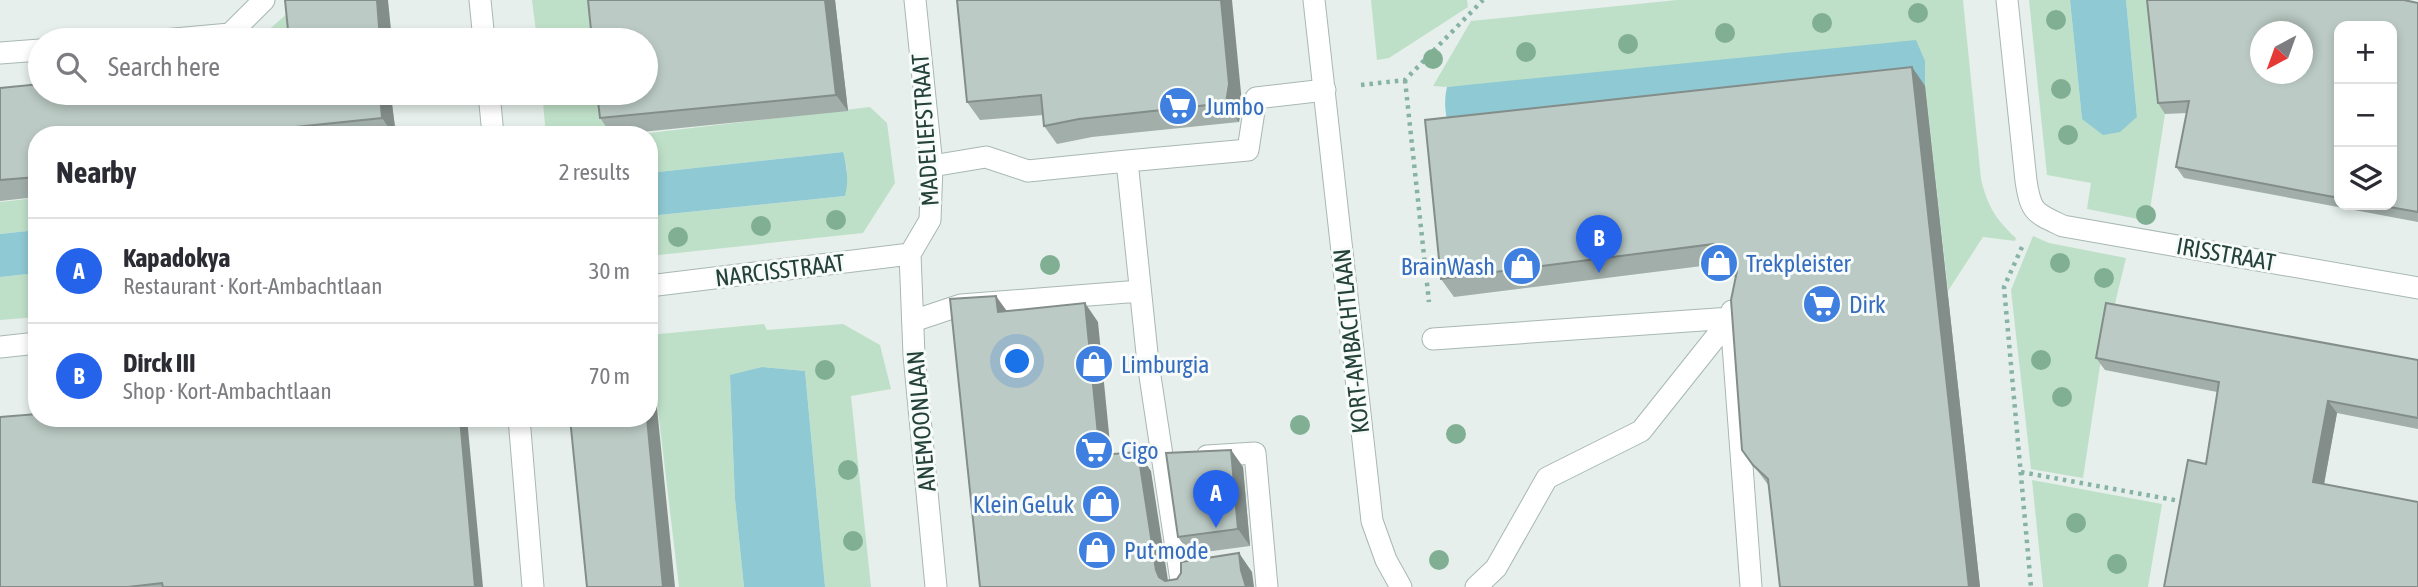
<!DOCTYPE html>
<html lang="en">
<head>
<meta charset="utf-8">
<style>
	body { margin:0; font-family:"Asap Condensed",sans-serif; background:#f7f7f7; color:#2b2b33 }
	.controls { position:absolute; right:21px; top:21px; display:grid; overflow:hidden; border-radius:14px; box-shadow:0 4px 10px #0003 }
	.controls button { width:63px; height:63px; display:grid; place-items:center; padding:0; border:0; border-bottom:2px solid #e1e1e2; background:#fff; color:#2b2b33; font:35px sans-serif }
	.compass { position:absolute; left:2250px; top:21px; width:63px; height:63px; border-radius:50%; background:#fff; box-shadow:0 4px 10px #0003; rotate:221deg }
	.you { position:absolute; left:1018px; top:362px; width:24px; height:24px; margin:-18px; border:5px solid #fff; border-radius:50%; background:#1a73e8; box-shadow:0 0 0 10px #1a73e833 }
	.badge { display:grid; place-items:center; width:46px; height:46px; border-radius:50%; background:#2563eb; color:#fff; font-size:23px; font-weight:700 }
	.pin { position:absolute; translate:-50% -58px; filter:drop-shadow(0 2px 4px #0008) }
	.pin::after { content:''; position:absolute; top:37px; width:24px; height:21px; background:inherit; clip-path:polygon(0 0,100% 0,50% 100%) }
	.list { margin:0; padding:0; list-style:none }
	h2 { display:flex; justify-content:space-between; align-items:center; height:91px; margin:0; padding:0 28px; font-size:30px }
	h2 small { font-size:23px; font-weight:400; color:#7c7c81 }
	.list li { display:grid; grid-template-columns:46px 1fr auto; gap:21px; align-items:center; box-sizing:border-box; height:105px; padding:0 28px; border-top:2px solid #e1e1e2 }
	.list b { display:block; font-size:26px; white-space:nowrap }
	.list p { margin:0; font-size:23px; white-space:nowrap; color:#7c7c81 }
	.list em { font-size:23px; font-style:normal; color:#7c7c81 }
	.icon { flex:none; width:38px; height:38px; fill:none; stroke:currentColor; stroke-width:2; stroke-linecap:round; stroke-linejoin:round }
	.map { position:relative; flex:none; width:2418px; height:587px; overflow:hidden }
	.search { position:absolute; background:#fff; box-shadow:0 4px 10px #0003; left:28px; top:28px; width:630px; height:77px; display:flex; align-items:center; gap:18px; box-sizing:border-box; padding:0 24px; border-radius:38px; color:#7c7c81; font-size:26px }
	.panel { position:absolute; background:#fff; box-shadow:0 4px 10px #0003; left:28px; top:126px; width:630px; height:301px; border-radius:28px }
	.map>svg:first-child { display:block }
</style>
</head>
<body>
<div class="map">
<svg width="2418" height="587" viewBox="0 0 2418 587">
	<rect width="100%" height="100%" fill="#e6efeb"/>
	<path fill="#bfe0c8" d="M 532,0 L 598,0 L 602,40 L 537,40 Z
		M 1371,0 L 1467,0 L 1468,7 L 1389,58 L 1377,60 Z
		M 1677,0 L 1963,0 L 1981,179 C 1987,205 1996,220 2016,238 L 2015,241 L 1983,237 L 1948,291 L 1925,86 L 1925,61 L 1447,87 L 1433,86 L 1471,21 Z
		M 2029,0 L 2070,0 L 2082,119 L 2137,117 L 2126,0 L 2151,0 L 2160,53 L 2165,114 L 2149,216 L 2144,215 L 2143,220 L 2087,209 L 2091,183 L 2047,175 Z
		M 297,5 L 301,40 L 257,40 Z
		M 542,93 L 607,93 L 612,135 L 546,135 Z
		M 870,107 L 887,123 L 895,183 L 863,233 L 649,256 L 649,216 L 845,196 L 847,168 L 842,152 L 649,173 L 649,135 L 632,135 Z
		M 37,198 L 37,230 L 0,234 L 0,202 Z
		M 2033,236 L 2049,243 L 2126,258 L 2100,366 L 2083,478 L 2031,469 L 2011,290 Z
		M 37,273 L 37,317 L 0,320 L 0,277 Z
		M 764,324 L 767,330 L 843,324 L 880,345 L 891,389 L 851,396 L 871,587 L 825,587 L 805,371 L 762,367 L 730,376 L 735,499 L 744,587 L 679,587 L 649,335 Z
		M 2032,480 L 2162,504 L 2148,587 L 2043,587 Z"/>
	<path fill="#8ec9d4" d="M 2070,0 L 2126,0 L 2137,117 L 2120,132 L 2103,135 L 2082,119 Z
		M 1916,40 L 1925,61 L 1925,86 L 1451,134 C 1446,118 1443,105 1447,87 Z
		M 843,152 C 847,168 849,180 845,196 L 649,216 L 649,173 Z
		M 37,230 L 37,273 L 0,277 L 0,234 Z
		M 762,367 L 805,371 L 825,587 L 744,587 L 735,499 L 730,375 Z"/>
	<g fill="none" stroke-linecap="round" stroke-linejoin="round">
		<defs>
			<path id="pedestrian" d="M 932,166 L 986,157 L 1028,171 L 1127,161
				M 913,321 L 961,305 L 1140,291
				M 1433,339 L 1731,318 L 1751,587
				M 1207,456 L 1255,453 L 1267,587
				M 1182,587 L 1148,363 L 1127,161 L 1248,150 L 1256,98 L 1325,90
				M 1476,587 L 1496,568 L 1547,478 L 1641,431 L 1731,318 L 1732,311"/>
			<path id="minor" d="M 480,0 L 484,40
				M 2007,0 L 2026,181 C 2031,213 2035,213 2063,226 L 2418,288
				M 163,40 L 230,34 L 264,0
				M 0,53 L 40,50
				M 489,93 L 493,135
				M 910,254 L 914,355 L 936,587
				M 910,254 L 930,220 L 932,166 L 915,0
				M 649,286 L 910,254
				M 0,347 L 37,343
				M 519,418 L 533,587"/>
			<path id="tertiary" d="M 1314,0 L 1372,521 L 1386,560 L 1401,587"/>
		</defs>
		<use href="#pedestrian" stroke="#a8b8b2" stroke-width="23"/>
		<use href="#minor" stroke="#a8b8b2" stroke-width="23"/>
		<use href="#tertiary" stroke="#a8b8b2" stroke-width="23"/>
		<path stroke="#86b3a5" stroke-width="4.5" stroke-dasharray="3.5 5" stroke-linecap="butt" d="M 1405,80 L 1429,302
			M 1361,85 L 1405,80 L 1483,0
			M 2022,247 L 2004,287 L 2031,587
			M 2021,472 L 2185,502"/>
		<use href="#pedestrian" stroke="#fff" stroke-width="21"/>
		<use href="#minor" stroke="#fff" stroke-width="21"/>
		<use href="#tertiary" stroke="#fff" stroke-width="21"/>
	</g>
	<g fill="#80af93">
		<circle cx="1918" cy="13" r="10"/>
		<circle cx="2056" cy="20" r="10"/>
		<circle cx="1822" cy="23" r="10"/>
		<circle cx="1725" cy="33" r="10"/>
		<circle cx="1628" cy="44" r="10"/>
		<circle cx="1526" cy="52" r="10"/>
		<circle cx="1433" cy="59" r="10"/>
		<circle cx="2061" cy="89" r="10"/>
		<circle cx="2068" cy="135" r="10"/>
		<circle cx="2146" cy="215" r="10"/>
		<circle cx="836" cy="220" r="10"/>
		<circle cx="761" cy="226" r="10"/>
		<circle cx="678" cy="237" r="10"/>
		<circle cx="2060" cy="263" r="10"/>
		<circle cx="1050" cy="265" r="10"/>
		<circle cx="2104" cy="278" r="10"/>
		<circle cx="2041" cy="360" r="10"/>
		<circle cx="825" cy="370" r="10"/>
		<circle cx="2062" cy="397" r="10"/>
		<circle cx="1300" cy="425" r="10"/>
		<circle cx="1456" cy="434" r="10"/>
		<circle cx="848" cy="470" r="10"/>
		<circle cx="2076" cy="523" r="10"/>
		<circle cx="853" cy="541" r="10"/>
		<circle cx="1439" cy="560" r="10"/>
		<circle cx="2117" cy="564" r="10"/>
	</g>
	<path fill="#a1aea9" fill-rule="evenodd" d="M 588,0 L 835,0 L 848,111 L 612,135 L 600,118 Z
		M 957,0 L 1242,103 L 1239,122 L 1092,137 L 1057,144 L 1044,126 L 1043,115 L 980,120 L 967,102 Z
		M 2147,0 L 2404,0 L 2418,3 L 2418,222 L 2184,178 L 2176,167 L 2187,113 L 2165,114 L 2158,103 ZM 2339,26 L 2392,26 L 2392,205 L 2339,205 ZM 2260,32 L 2302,32 L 2302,74 L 2260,74 Z
		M 1912,67 L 1925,86 L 1980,587 L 1780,587 L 1769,486 L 1742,450 L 1736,276 L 1728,279 L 1718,264 L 1454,297 L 1441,279 Z
		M 0,88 L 40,93 L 397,93 L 398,103 L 392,104 L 396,135 L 37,135 L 37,197 L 0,201 Z
		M 2096,358 L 2418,360 L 2418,429 L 2337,413 L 2324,484 L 2217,392 L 2105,370 Z
		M 0,417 L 483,587 L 0,587 Z
		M 1231,450 L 1243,467 L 1250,546 L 1190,554 L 1178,537 Z"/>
	<path fill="#838d89" d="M 377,0 L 388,0 L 392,40 L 380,40 Z
		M 825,0 L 835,0 L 848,111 L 836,95 Z
		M 1221,0 L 1232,0 L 1242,103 L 1239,122 L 1226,103 Z
		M 1912,67 L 1925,86 L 1980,587 L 1969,587 Z
		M 380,93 L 384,93 L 392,104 L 396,135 L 394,135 L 382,118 Z
		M 391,93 L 397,93 L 398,103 Z
		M 996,296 L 1009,314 L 998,312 Z
		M 1085,303 L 1098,322 L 1113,474 L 1100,455 Z
		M 649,363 L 653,368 L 675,587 L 663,587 L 647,418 L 649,418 Z
		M 2328,401 L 2337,413 L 2322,495 L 2313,482 Z
		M 460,418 L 467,418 L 483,587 L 475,587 Z
		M 1231,450 L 1243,467 L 1250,546 L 1238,529 Z
		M 1138,452 L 1151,471 L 1169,587 L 1159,577 L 1156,570 Z
		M 1239,553 L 1252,572 L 1254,587 L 1246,587 L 1241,570 Z"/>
	<path fill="#bbcac4" stroke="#838d89" stroke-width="2" fill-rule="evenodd" d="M 285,0 L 377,0 L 380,40 L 289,40 Z
		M 588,0 L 825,0 L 836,95 L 600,118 L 597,93 L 646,93 L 646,40 L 592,40 Z
		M 957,0 L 1221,0 L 1229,84 L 1226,103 L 1079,119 L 1044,126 L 1041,95 L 967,102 Z
		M 2147,0 L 2404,0 L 2418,3 L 2418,212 L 2378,205 L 2392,205 L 2392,26 L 2339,26 L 2339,198 L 2176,167 L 2189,101 L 2158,103 ZM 2260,32 L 2302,32 L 2302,74 L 2260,74 Z
		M 1912,67 L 1969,587 L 1780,587 L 1768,479 L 1753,465 L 1742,450 L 1731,300 L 1737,271 L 1733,260 L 1726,256 L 1715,260 L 1714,244 L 1441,279 L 1425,120 Z
		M 40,84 L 40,93 L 380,93 L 382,118 L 228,134 L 228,135 L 37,135 L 37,177 L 0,180 L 0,88 Z
		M 996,296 L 998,312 L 1085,303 L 1100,455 L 1138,452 L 1156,570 L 1159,577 L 1165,581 L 1177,579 L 1181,573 L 1181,562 L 1239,553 L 1241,570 L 1246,587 L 980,587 L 950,299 Z
		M 2106,303 L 2418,360 L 2418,418 L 2328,401 L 2313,482 L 2418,502 L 2418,587 L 2164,587 L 2188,460 L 2206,464 L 2219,382 L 2096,358 Z
		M 37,414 L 37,418 L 460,418 L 475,587 L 163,587 L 162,583 L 128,587 L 0,587 L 0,417 Z
		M 570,418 L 647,418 L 663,587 L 587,587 Z
		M 1231,450 L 1238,529 L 1178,537 L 1166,453 Z"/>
	<defs>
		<symbol id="supermarket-disc" viewBox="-11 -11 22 22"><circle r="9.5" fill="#3f7fe0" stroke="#f7fbf9"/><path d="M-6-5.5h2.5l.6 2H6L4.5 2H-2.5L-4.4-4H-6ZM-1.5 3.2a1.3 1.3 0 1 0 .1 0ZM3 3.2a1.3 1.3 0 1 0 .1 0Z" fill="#fff"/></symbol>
		<symbol id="shop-disc" viewBox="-11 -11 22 22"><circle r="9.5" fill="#3f7fe0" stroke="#f7fbf9"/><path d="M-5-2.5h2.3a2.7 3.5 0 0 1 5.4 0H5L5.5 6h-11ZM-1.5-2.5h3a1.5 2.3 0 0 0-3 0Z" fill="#fff"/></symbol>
	</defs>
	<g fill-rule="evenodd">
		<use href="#supermarket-disc" x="1156" y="84" width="44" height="44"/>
		<use href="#shop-disc" x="1697" y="241" width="44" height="44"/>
		<use href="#shop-disc" x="1500" y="244" width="44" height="44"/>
		<use href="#supermarket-disc" x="1800" y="282" width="44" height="44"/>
		<use href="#shop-disc" x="1072" y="342" width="44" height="44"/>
		<use href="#supermarket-disc" x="1072" y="428" width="44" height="44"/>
		<use href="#shop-disc" x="1079" y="482" width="44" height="44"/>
		<use href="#shop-disc" x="1075" y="528" width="44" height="44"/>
	</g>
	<g text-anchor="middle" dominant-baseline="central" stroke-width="6" stroke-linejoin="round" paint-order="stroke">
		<g font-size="24" fill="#366cbe" stroke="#f7fbf9" text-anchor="start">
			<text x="1205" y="106">Jumbo</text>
			<text x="1746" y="263">Trekpleister</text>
			<text x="1495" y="266" text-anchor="end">BrainWash</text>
			<text x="1849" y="304">Dirk</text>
			<text x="1121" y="364">Limburgia</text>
			<text x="1121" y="450">Cigo</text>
			<text x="1074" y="504" text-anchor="end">Klein Geluk</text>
			<text x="1124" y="550">Put mode</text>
		</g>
		<g font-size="24" fill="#24423a" stroke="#f7fbf9">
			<text transform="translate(925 130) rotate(-94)">MADELIEFSTRAAT</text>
			<text transform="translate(2226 254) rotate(10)">IRISSTRAAT</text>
			<text transform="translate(780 270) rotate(-7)">NARCISSTRAAT</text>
			<text transform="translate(1351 341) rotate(-96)">KORT-AMBACHTLAAN</text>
			<text transform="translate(921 421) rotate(-95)">ANEMOONLAAN</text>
		</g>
	</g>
</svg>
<div class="controls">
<button>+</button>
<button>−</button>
<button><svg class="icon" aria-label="layers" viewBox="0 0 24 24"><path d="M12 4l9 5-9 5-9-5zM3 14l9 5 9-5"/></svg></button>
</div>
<svg class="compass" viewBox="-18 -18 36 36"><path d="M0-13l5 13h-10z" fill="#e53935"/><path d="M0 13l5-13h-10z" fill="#7c7c81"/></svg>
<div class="you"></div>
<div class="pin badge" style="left:1216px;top:528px">A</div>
<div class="pin badge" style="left:1599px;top:273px">B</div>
<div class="search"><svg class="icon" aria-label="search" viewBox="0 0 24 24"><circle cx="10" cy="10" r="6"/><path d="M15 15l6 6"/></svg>Search here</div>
<section class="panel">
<h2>Nearby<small>2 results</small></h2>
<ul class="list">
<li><span class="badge">A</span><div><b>Kapadokya</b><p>Restaurant · Kort-Ambachtlaan</p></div><em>30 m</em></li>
<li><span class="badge">B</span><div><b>Dirck III</b><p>Shop · Kort-Ambachtlaan</p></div><em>70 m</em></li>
</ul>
</section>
</div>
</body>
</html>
